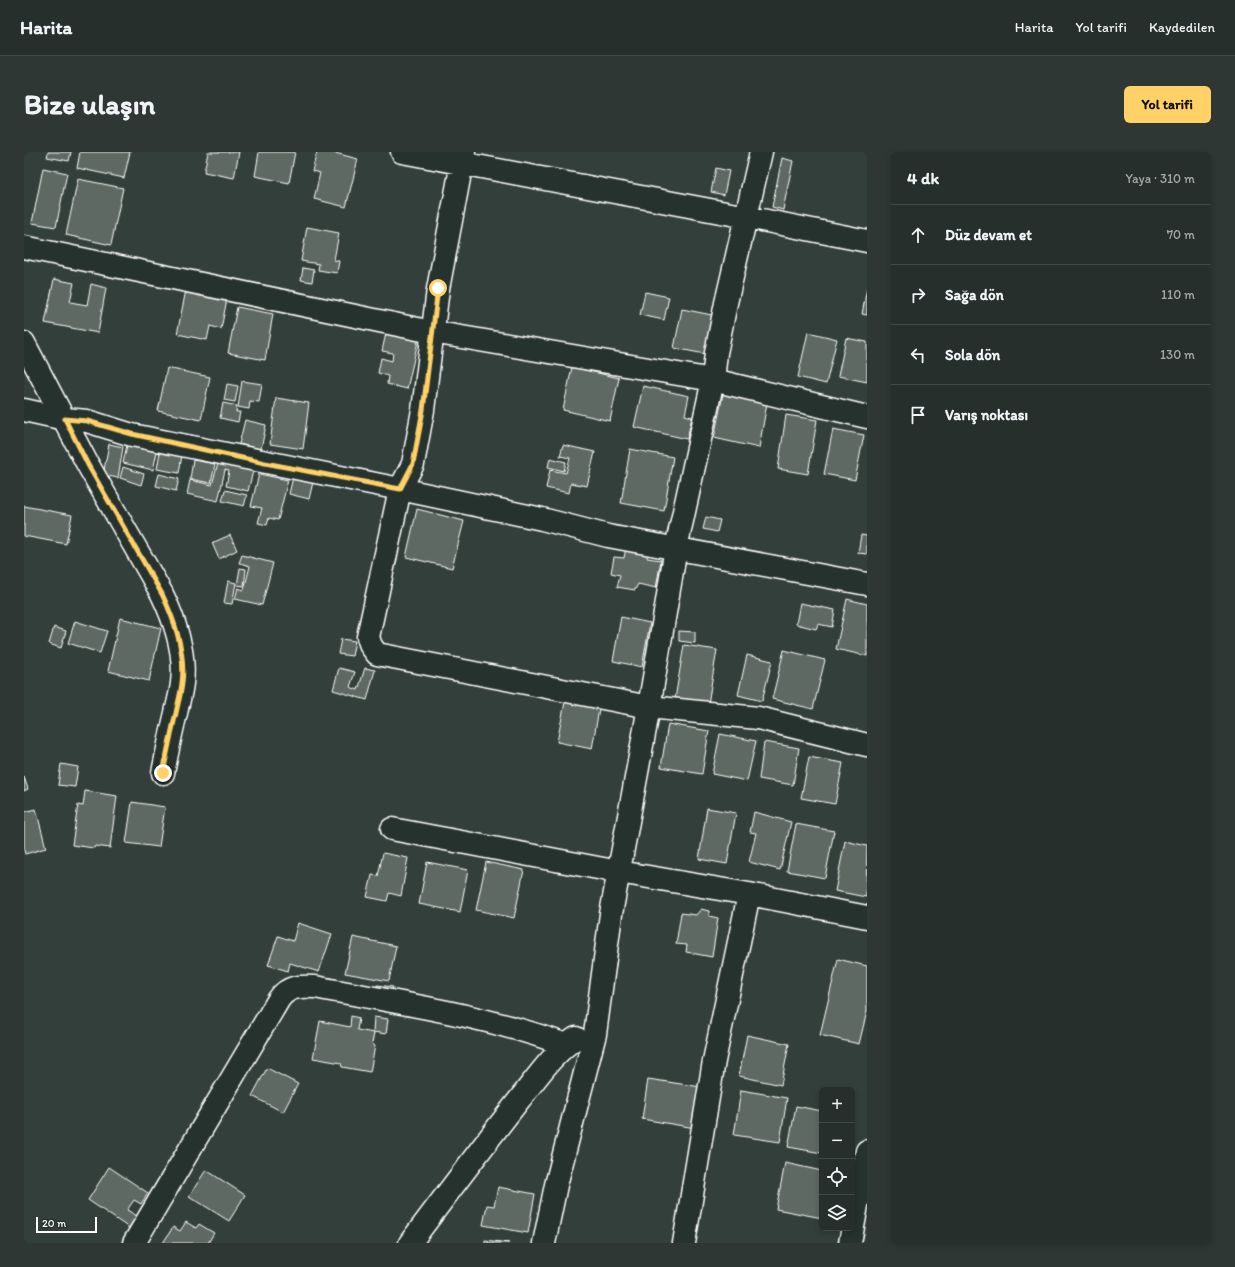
<!DOCTYPE html>
<html lang="tr">
<head>
<meta charset="utf-8">
<style>
	body { margin:0; font-family:Itim,sans-serif; background:#2e3734; color:#f1f3f6 }
	.controls { position:absolute; right:12px; bottom:12px; display:grid; overflow:hidden; border-radius:6px; box-shadow:0 2px 6px #0003 }
	.controls button { width:36px; height:36px; display:grid; place-items:center; padding:0; border:0; border-bottom:1px solid #424a48; background:#262f2c; color:#f1f3f6; font:20px sans-serif }
	.scale { position:absolute; left:12px; bottom:10px; width:61px; box-sizing:border-box; padding-left:4px; border:2px solid #fff; border-top:0; font-size:11px; line-height:14px; white-space:nowrap; color:#fff; -webkit-text-stroke:3px #26332d; paint-order:stroke }
	.stop { position:absolute; width:12px; height:12px; margin:-9px; border:3px solid #ffd166; border-radius:50%; background:#fff }
	.stop.end { background:#ffd166; border-color:#fff; box-shadow:0 1px 4px #0008 }
	.list { margin:0; padding:0; list-style:none }
	h2 { display:flex; justify-content:space-between; align-items:center; height:52px; margin:0; padding:0 16px; font-size:17px }
	h2 small { font-size:13px; font-weight:400; color:#a4a9a9 }
	.list li { display:grid; grid-template-columns:26px 1fr auto; gap:12px; align-items:center; box-sizing:border-box; height:60px; padding:0 16px; border-top:1px solid #424a48 }
	.list b { display:block; font-size:15px; white-space:nowrap }
	.list em { font-size:13px; font-style:normal; color:#a4a9a9 }
	.icon { flex:none; width:22px; height:22px; fill:none; stroke:currentColor; stroke-width:2; stroke-linecap:round; stroke-linejoin:round }
	.map { position:relative; flex:none; width:843px; height:1091px; overflow:hidden; border-radius:6px }
	header { display:flex; align-items:center; gap:24px; box-sizing:border-box; height:56px; padding:0 20px; background:#262f2c; border-bottom:1px solid #424a48 }
	header strong { font-size:19px }
	nav { display:flex; gap:22px; margin-inline-start:auto; font-size:14px }
	.intro { display:flex; align-items:center; justify-content:space-between; box-sizing:border-box; height:96px; padding:0 24px }
	h1 { margin:0; font-size:28px }
	.button { padding:10px 18px; border-radius:6px; background:#ffd166; color:#111; font-size:14px; font-weight:700 }
	main { display:flex; gap:24px; padding:0 24px }
	aside { flex:1; background:#262f2c; border-radius:6px; box-shadow:0 2px 6px #0003 }
	.map>svg:first-child { display:block }
</style>
</head>
<body>
<header>
<strong>Harita</strong>
<nav><a>Harita</a><a>Yol tarifi</a><a>Kaydedilen</a></nav>
</header>
<div class="intro"><h1>Bize ulaşın</h1><a class="button">Yol tarifi</a></div>
<main>
<div class="map">
<svg width="843" height="1091" viewBox="0 0 843 1091">
	<rect width="100%" height="100%" fill="#333f3a"/>
	<filter id="ink" filterUnits="userSpaceOnUse"><feTurbulence type="fractalNoise" baseFrequency=".025" numOctaves="2"/><feDisplacementMap in="SourceGraphic" scale="8" xChannelSelector="R" yChannelSelector="G"/><feConvolveMatrix kernelMatrix="1 2 1 2 8 2 1 2 1" color-interpolation-filters="sRGB"/></filter>
	<g filter="url(#ink)">
		<path fill="#5f6964" stroke="#fff" d="M 24,0 L 47,0 L 45,9 L 23,5 Z
			M 56,0 L 106,0 L 100,26 L 53,16 Z
			M 184,0 L 215,0 L 210,26 L 180,20 Z
			M 235,0 L 271,0 L 265,31 L 231,24 Z
			M 293,0 L 307,0 L 334,7 L 322,55 L 290,47 L 296,21 L 288,19 Z
			M 758,6 L 769,9 L 759,58 L 748,55 Z
			M 19,16 L 43,21 L 32,75 L 8,71 Z
			M 692,16 L 705,19 L 700,43 L 687,40 Z
			M 54,27 L 99,36 L 87,93 L 42,83 Z
			M 283,75 L 315,81 L 310,108 L 315,109 L 313,121 L 294,118 L 295,112 L 277,109 Z
			M 279,116 L 290,118 L 288,130 L 277,128 Z
			M 30,127 L 50,131 L 46,150 L 63,153 L 67,132 L 82,136 L 74,181 L 21,171 Z
			M 843,136 L 843,163 L 838,162 Z
			M 162,138 L 203,147 L 197,177 L 186,174 L 183,188 L 153,182 Z
			M 621,140 L 645,145 L 640,168 L 616,163 Z
			M 213,155 L 249,162 L 241,208 L 204,201 Z
			M 658,157 L 688,163 L 681,202 L 650,196 Z
			M 784,180 L 813,187 L 802,232 L 774,225 Z
			M 362,181 L 394,189 L 383,237 L 363,232 L 364,224 L 354,221 L 357,206 L 368,209 L 369,201 L 358,199 Z
			M 822,186 L 843,190 L 843,230 L 814,224 Z
			M 548,215 L 595,226 L 586,269 L 539,258 Z
			M 143,216 L 186,225 L 177,268 L 134,259 Z
			M 218,229 L 238,232 L 235,250 L 226,249 L 225,257 L 214,255 Z
			M 203,232 L 214,234 L 211,250 L 200,248 Z
			M 619,234 L 665,244 L 661,263 L 668,265 L 663,287 L 610,275 Z
			M 699,242 L 743,251 L 735,296 L 690,286 Z
			M 252,246 L 285,251 L 279,297 L 246,292 Z
			M 199,251 L 213,254 L 212,260 L 216,260 L 214,270 L 196,266 Z
			M 762,263 L 793,268 L 784,322 L 754,317 Z
			M 221,268 L 242,273 L 237,297 L 215,292 Z
			M 809,277 L 840,283 L 831,328 L 800,322 Z
			M 85,292 L 99,295 L 94,326 L 79,323 Z
			M 103,293 L 133,300 L 129,318 L 99,311 Z
			M 539,293 L 571,300 L 563,334 L 547,331 L 545,341 L 522,336 L 526,318 L 542,321 L 546,306 L 536,304 Z
			M 606,297 L 649,305 L 640,359 L 597,351 Z
			M 136,300 L 158,303 L 155,321 L 133,317 Z
			M 526,306 L 542,310 L 540,319 L 524,315 Z
			M 169,308 L 191,312 L 187,331 L 166,327 Z
			M 194,311 L 229,319 L 224,339 L 202,334 L 205,319 L 201,318 L 194,349 L 163,342 L 166,328 L 188,333 Z
			M 99,315 L 120,322 L 117,333 L 96,326 Z
			M 135,322 L 155,327 L 152,339 L 132,334 Z
			M 235,322 L 264,328 L 254,368 L 245,366 L 243,373 L 234,371 L 238,356 L 227,354 Z
			M 269,325 L 289,330 L 285,347 L 265,342 Z
			M 201,338 L 223,343 L 220,354 L 198,349 Z
			M 0,354 L 48,363 L 42,392 L 0,384 Z
			M 393,357 L 440,369 L 428,416 L 382,405 Z
			M 682,365 L 696,368 L 693,380 L 679,377 Z
			M 206,383 L 213,398 L 195,407 L 188,391 Z
			M 837,383 L 843,384 L 843,402 L 834,401 Z
			M 602,395 L 624,400 L 623,406 L 637,408 L 632,436 L 614,432 L 611,438 L 593,435 L 596,423 L 587,421 L 590,405 L 600,406 Z
			M 218,403 L 249,411 L 238,453 L 211,447 L 214,436 L 220,438 L 226,414 L 215,411 Z
			M 216,416 L 222,417 L 220,434 L 213,433 Z
			M 204,429 L 212,431 L 208,452 L 200,451 Z
			M 823,447 L 843,452 L 843,504 L 812,497 Z
			M 776,451 L 811,458 L 808,475 L 794,472 L 792,477 L 772,472 Z
			M 597,465 L 626,471 L 618,515 L 589,509 Z
			M 96,466 L 137,476 L 125,529 L 84,519 Z
			M 51,469 L 83,479 L 76,501 L 44,491 Z
			M 30,475 L 42,479 L 37,496 L 25,492 Z
			M 655,479 L 671,480 L 671,491 L 655,489 Z
			M 317,487 L 331,489 L 328,504 L 314,502 Z
			M 660,493 L 693,498 L 684,552 L 651,547 Z
			M 760,498 L 801,508 L 789,557 L 748,547 Z
			M 723,503 L 748,509 L 738,549 L 714,543 Z
			M 315,516 L 331,520 L 326,535 L 334,538 L 341,516 L 351,518 L 343,548 L 309,538 Z
			M 541,550 L 575,557 L 568,597 L 533,590 Z
			M 644,572 L 685,579 L 678,622 L 637,615 Z
			M 696,582 L 732,589 L 723,629 L 688,622 Z
			M 740,590 L 775,596 L 769,633 L 735,627 Z
			M 785,605 L 819,611 L 811,652 L 777,646 Z
			M 37,612 L 54,615 L 51,635 L 34,633 Z
			M 0,625 L 4,637 L 0,639 Z
			M 61,639 L 93,644 L 86,696 L 71,694 L 70,696 L 48,693 L 54,653 L 59,654 Z
			M 108,650 L 141,655 L 135,695 L 102,691 Z
			M 683,656 L 712,661 L 703,712 L 675,707 Z
			M 12,657 L 22,696 L 1,702 L 0,697 L 0,660 Z
			M 730,660 L 767,670 L 756,718 L 725,710 L 732,681 L 726,680 Z
			M 772,672 L 810,679 L 801,726 L 763,719 Z
			M 821,689 L 843,694 L 842,745 L 811,739 Z
			M 359,701 L 384,706 L 377,744 L 365,741 L 363,749 L 343,745 L 348,723 L 354,724 Z
			M 403,710 L 444,718 L 436,760 L 395,752 Z
			M 462,710 L 500,718 L 490,766 L 452,758 Z
			M 677,757 L 685,759 L 685,764 L 694,766 L 688,805 L 662,800 L 663,793 L 652,792 L 657,761 L 672,763 Z
			M 274,771 L 308,782 L 295,820 L 266,811 L 264,819 L 244,813 L 254,784 L 269,789 Z
			M 329,785 L 372,794 L 365,829 L 321,821 Z
			M 814,807 L 843,814 L 843,859 L 835,892 L 796,883 Z
			M 353,833 L 369,835 L 367,846 L 352,844 Z
			M 327,864 L 335,866 L 333,878 L 350,881 L 348,891 L 351,894 L 346,920 L 318,915 L 317,911 L 289,906 L 296,869 L 326,875 Z
			M 350,865 L 364,867 L 362,882 L 349,880 Z
			M 723,883 L 765,892 L 757,933 L 715,924 Z
			M 243,916 L 274,932 L 259,960 L 228,944 Z
			M 624,927 L 677,935 L 671,976 L 618,967 Z
			M 717,938 L 763,946 L 756,990 L 710,983 Z
			M 772,954 L 798,959 L 798,1001 L 764,995 Z
			M 761,1011 L 798,1019 L 798,1066 L 752,1057 Z
			M 85,1015 L 124,1041 L 117,1052 L 110,1048 L 103,1058 L 113,1064 L 105,1076 L 64,1048 Z
			M 182,1018 L 221,1043 L 205,1069 L 165,1044 Z
			M 474,1035 L 511,1042 L 504,1081 L 459,1073 L 463,1053 L 470,1054 Z
			M 162,1070 L 172,1076 L 175,1072 L 190,1081 L 184,1091 L 139,1091 L 149,1075 L 156,1079 Z
			M 461,1088 L 485,1091 L 461,1091 Z"/>
		<g fill="none" stroke-linecap="round" stroke-linejoin="round">
			<defs>
				<path id="minor" d="M 378,0 L 723,65 L 843,89
					M 440,0 L 414,137 L 399,258 L 389,312 L 376,337 L 344,485 L 347,494 L 353,502 L 625,555 L 734,566 L 843,593
					M 0,95 L 408,180 L 689,228 L 843,265
					M 0,191 L 64,313 L 138,442 C 151,469 162,500 158,531 C 157,541 154,551 152,561 C 147,581 143,601 139,621
					M 0,258 L 41,267 L 63,269 L 108,283 L 376,337 L 518,367 L 584,384 L 843,432
					M 368,677 L 595,720 L 725,742 L 843,765
					M 110,1091 L 255,847 C 264,834 276,834 291,835 C 375,851 461,863 542,893
					M 386,1091 C 422,1043 458,995 495,948 C 512,927 529,901 552,886
					M 520,1091 L 532,1033 L 571,882 L 587,762 L 625,555 L 652,396 L 689,228 L 692,201 L 702,151 L 737,0
					M 660,1091 L 690,909 L 725,742
					M 826,1091 L 843,999"/>
			</defs>
			<use href="#minor" stroke="#fff" stroke-width="25"/>
			<use href="#minor" stroke="#26332d" stroke-width="22"/>
		</g>
	</g>
	<g fill="none" stroke-linecap="round" stroke-linejoin="round" filter="url(#ink)">
		<path stroke="#ffd166" stroke-width="5" d="M 139,621 C 143,601 147,581 152,561 C 154,551 157,541 158,531 C 162,500 151,469 138,442 L 64,313 L 41,267 L 63,269 L 108,282 L 241,311 L 376,337 L 389,312 L 399,258 L 414,136"/>
	</g>
</svg>
<div class="controls">
<button>+</button>
<button>−</button>
<button><svg class="icon" aria-label="locate" viewBox="0 0 24 24"><circle cx="12" cy="12" r="6"/><path d="M12 2v4M12 18v4M2 12h4M18 12h4"/></svg></button>
<button><svg class="icon" aria-label="layers" viewBox="0 0 24 24"><path d="M12 4l9 5-9 5-9-5zM3 14l9 5 9-5"/></svg></button>
</div>
<div class="scale">20 m</div>
<div class="stop" style="left:414px;top:136px"></div>
<div class="stop end" style="left:139px;top:621px"></div>
</div>
<aside>
<h2>4 dk<small>Yaya · 310 m</small></h2>
<ul class="list">
<li><svg class="icon" aria-label="ahead" viewBox="0 0 24 24"><path d="M12 20V5M6 11l6-6 6 6"/></svg><div><b>Düz devam et</b></div><em>70 m</em></li>
<li><svg class="icon" aria-label="right" viewBox="0 0 24 24"><path d="M7 20v-9h11M14 6l5 5-5 5"/></svg><div><b>Sağa dön</b></div><em>110 m</em></li>
<li><svg class="icon" aria-label="left" viewBox="0 0 24 24"><path d="M17 20v-9H6M10 6l-5 5 5 5"/></svg><div><b>Sola dön</b></div><em>130 m</em></li>
<li><svg class="icon" aria-label="arrive" viewBox="0 0 24 24"><path d="M6 21V4h12l-3 4 3 4H6"/></svg><div><b>Varış noktası</b></div></li>
</ul>
</aside>
</main>
</body>
</html>
